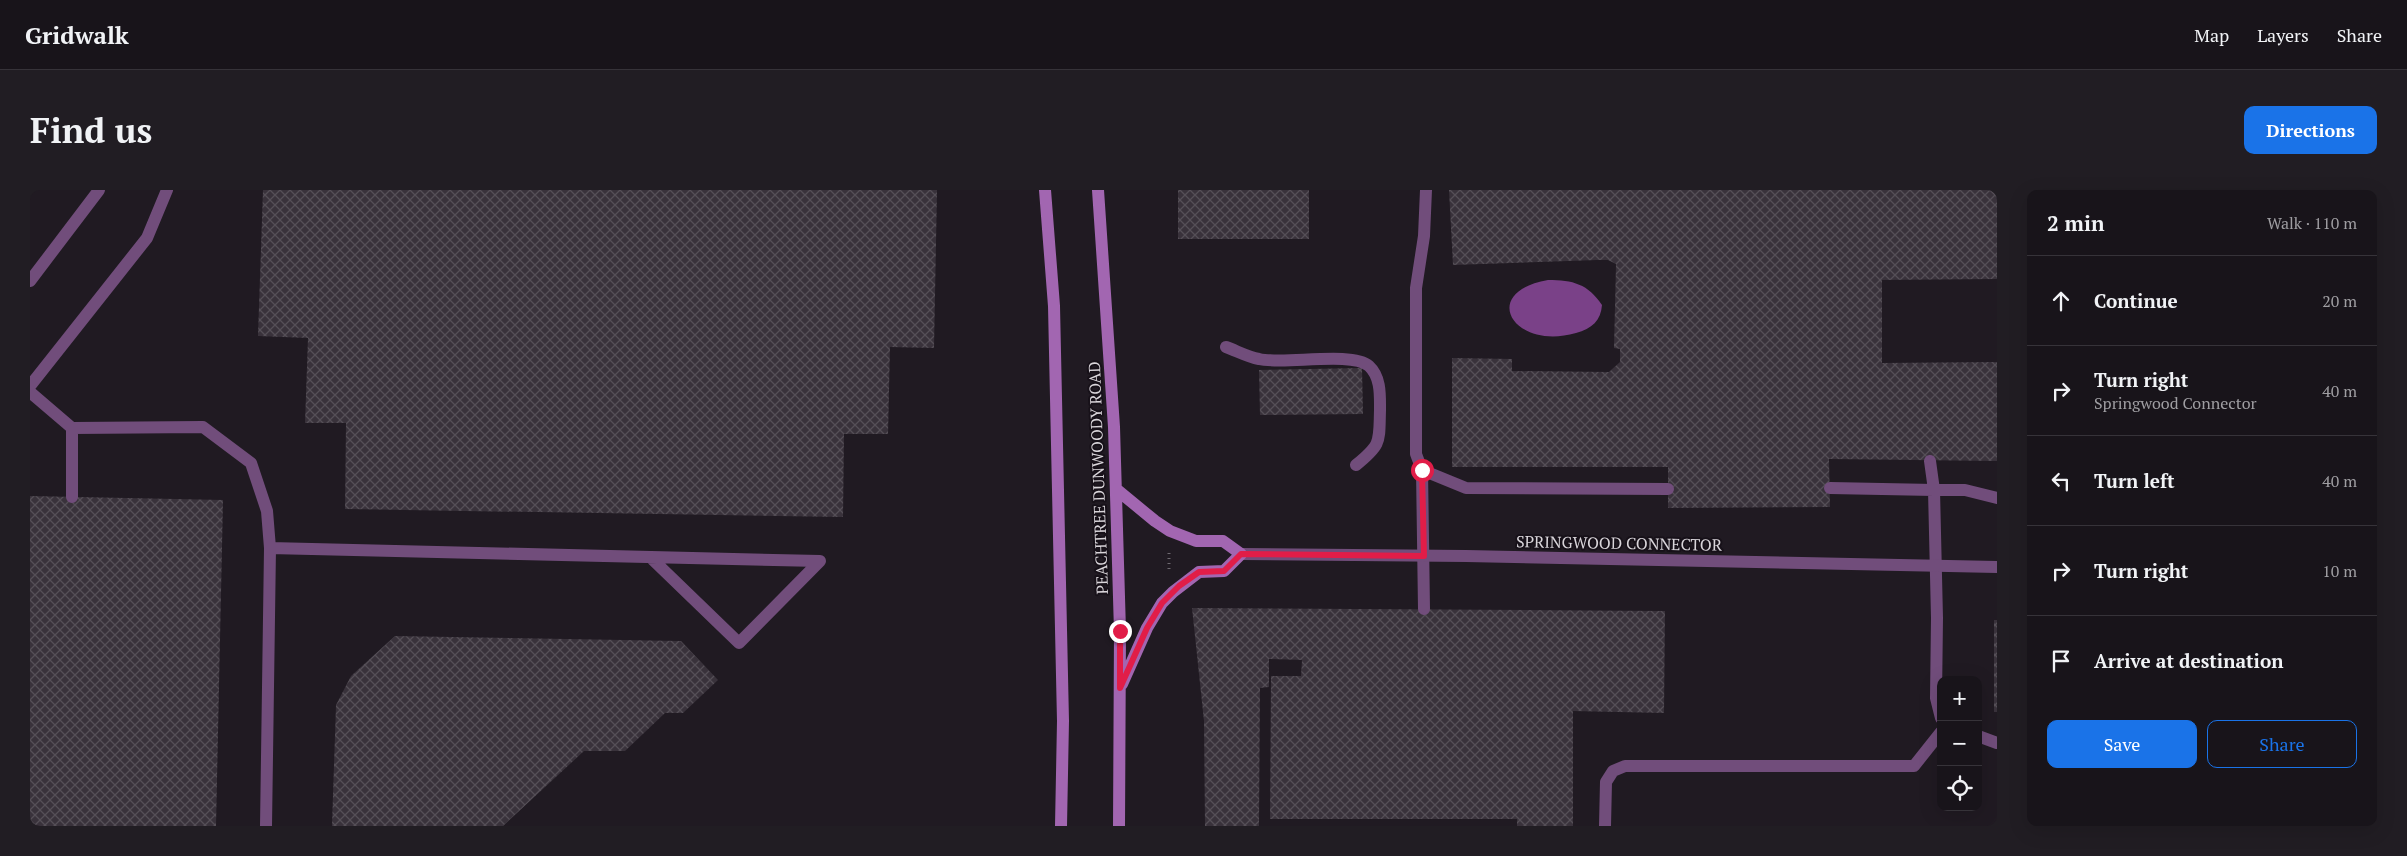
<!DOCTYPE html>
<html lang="en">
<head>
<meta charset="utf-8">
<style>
	body { margin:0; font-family:"PT Serif",serif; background:#211d23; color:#f1f3f6 }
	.controls { position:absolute; right:15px; bottom:15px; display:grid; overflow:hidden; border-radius:10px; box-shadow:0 5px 20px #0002 }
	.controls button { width:45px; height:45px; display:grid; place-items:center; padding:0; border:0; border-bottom:1px solid #363339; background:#18141a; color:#f1f3f6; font:25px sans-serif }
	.stop { position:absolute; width:15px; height:15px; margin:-11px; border:4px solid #e11d48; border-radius:50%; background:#fff }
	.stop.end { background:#e11d48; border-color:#fff; box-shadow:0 1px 5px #0008 }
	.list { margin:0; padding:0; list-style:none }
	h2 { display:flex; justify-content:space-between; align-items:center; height:65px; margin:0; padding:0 20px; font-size:21px }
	h2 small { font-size:16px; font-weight:400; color:#9f9ea2 }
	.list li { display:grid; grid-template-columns:32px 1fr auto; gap:15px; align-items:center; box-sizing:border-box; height:90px; padding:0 20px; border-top:1px solid #363339 }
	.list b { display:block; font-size:19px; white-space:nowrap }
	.list p { margin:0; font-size:16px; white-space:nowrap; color:#9f9ea2 }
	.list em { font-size:16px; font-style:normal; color:#9f9ea2 }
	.actions { display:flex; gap:10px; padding:15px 20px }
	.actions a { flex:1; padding:11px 0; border:1px solid #1a73e8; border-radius:10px; text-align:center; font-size:18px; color:#1a73e8 }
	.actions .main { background:#1a73e8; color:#fff }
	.icon { flex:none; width:28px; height:28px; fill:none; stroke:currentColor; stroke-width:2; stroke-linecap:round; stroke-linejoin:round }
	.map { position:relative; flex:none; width:1967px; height:636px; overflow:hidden; border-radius:10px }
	header { display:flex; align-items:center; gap:30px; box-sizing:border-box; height:70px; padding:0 25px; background:#18141a; border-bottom:1px solid #363339 }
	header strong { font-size:24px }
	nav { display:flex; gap:28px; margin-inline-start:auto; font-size:18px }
	.intro { display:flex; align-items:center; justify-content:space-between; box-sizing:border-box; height:120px; padding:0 30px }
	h1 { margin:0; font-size:35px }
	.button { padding:12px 22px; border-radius:10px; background:#1a73e8; color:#fff; font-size:18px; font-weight:700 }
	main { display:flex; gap:30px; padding:0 30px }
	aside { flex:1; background:#18141a; border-radius:10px; box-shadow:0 5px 20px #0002 }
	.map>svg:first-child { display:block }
</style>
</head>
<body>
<header>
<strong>Gridwalk</strong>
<nav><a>Map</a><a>Layers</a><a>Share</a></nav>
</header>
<div class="intro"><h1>Find us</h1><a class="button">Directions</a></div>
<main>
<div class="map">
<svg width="1967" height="636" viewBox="0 0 1967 636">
	<defs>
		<pattern id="building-cross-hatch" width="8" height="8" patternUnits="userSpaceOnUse" patternTransform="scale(1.25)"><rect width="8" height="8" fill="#39323b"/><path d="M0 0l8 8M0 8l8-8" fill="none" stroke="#554f57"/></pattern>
	</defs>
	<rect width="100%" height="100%" fill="#201a22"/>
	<path fill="#7a4188" d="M 1518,90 C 1543,90 1558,94 1572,115 C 1571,130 1562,139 1546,143 C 1483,161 1448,102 1518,90 Z"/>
	<path fill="url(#building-cross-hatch)" d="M 233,0 L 907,0 L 904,158 L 860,157 L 858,244 L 814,244 L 813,327 L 315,319 L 316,233 L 275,233 L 278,148 L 228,146 Z
		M 1148,0 L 1279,0 L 1279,49 L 1148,49 Z
		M 1419,0 L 1967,0 L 1967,89 L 1852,90 L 1852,173 L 1967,172 L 1967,271 L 1799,269 L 1800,317 L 1638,318 L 1638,277 L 1422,277 L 1422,168 L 1482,169 L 1482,181 L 1579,182 L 1590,172 L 1590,159 L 1584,158 L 1586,74 L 1578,70 L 1567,70 L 1423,75 Z
		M 1332,178 L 1333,224 L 1230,225 L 1229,180 Z
		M 0,306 L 193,310 L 186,636 L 0,636 Z
		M 1162,418 L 1635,421 L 1634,523 L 1543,521 L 1543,636 L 1487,636 L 1487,629 L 1240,629 L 1241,486 L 1271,486 L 1272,470 L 1239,469 L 1239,497 L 1230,498 L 1229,636 L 1175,636 L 1174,531 Z
		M 1964,430 L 1967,430 L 1967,522 L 1964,522 Z
		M 365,446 L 651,451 L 688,490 L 653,523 L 635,523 L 595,561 L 554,561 L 473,636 L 302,636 L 306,515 L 321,486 Z"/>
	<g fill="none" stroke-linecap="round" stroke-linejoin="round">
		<path stroke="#6e6970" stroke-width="3" stroke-dasharray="1 4" stroke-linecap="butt" d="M 1139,379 L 1139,362"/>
		<path stroke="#714d7b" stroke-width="12" d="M 1396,0 L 1394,46 L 1386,98 L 1386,264 L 1392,280 L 1436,298 L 1638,299
			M 0,91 L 69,0
			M 1196,157 C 1207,161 1218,167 1229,169 C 1253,175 1322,161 1339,176 C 1351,187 1350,205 1350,220 C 1349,252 1352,254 1326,275
			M 0,196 L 117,48 L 137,0
			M 0,202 L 42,238 L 173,237 L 221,273 L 237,321 L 240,358 C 423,362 606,366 790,371 L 709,453 L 620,367
			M 42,238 L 42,307
			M 1392,280 L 1394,419
			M 1800,298 L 1904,300 L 1900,271
			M 1911,528 L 1906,508 L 1907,428 L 1904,300 L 1935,300 L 1967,308
			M 1948,546 L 1967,553
			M 236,636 L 240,358
			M 1575,636 L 1576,592 L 1583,581 L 1595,576 L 1884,576 L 1911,542"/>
		<path stroke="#714d7b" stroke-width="12" d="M 1211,364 L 1436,366 L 1967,377"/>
		<path stroke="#a266b1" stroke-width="12" d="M 1015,0 L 1024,116 L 1033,531 L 1031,636
			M 1068,0 L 1084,237 L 1090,441 L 1089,636
			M 1086,299 L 1125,331 L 1140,341 L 1166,351 L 1193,351 L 1211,364 L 1194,381 L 1169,382 L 1143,402 L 1132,413 L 1117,438 L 1092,494"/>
	</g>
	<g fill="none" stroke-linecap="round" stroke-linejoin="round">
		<path stroke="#e11d48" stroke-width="6" d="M 1090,441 L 1090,498 L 1117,438 L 1132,413 L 1149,396 L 1169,382 L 1194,381 L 1211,364 L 1394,366 L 1392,280"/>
	</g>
	<g text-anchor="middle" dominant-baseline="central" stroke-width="4" stroke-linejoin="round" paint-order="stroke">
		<g font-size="16" fill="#d9d5da" stroke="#171119">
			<text transform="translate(1068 288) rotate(-92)">PEACHTREE DUNWOODY ROAD</text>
			<text transform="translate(1589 353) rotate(1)">SPRINGWOOD CONNECTOR</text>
		</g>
	</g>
</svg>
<div class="controls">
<button>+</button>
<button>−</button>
<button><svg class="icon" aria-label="locate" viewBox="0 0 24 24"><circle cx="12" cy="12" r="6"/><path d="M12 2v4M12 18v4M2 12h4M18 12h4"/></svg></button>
</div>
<div class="stop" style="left:1392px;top:280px"></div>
<div class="stop end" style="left:1090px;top:441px"></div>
</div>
<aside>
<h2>2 min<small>Walk · 110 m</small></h2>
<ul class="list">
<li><svg class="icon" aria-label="ahead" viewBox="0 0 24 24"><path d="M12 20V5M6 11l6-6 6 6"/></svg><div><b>Continue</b></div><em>20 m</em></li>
<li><svg class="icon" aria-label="right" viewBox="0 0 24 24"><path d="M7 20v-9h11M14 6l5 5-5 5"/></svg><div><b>Turn right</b><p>Springwood Connector</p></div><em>40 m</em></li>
<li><svg class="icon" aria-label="left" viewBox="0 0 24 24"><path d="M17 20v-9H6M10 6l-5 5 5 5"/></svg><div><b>Turn left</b></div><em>40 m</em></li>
<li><svg class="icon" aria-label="right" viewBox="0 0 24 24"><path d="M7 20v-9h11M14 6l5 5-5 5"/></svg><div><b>Turn right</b></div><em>10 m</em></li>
<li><svg class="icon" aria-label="arrive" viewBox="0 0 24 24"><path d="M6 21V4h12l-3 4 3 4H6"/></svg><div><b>Arrive at destination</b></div></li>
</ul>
<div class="actions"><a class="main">Save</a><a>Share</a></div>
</aside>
</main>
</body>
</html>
